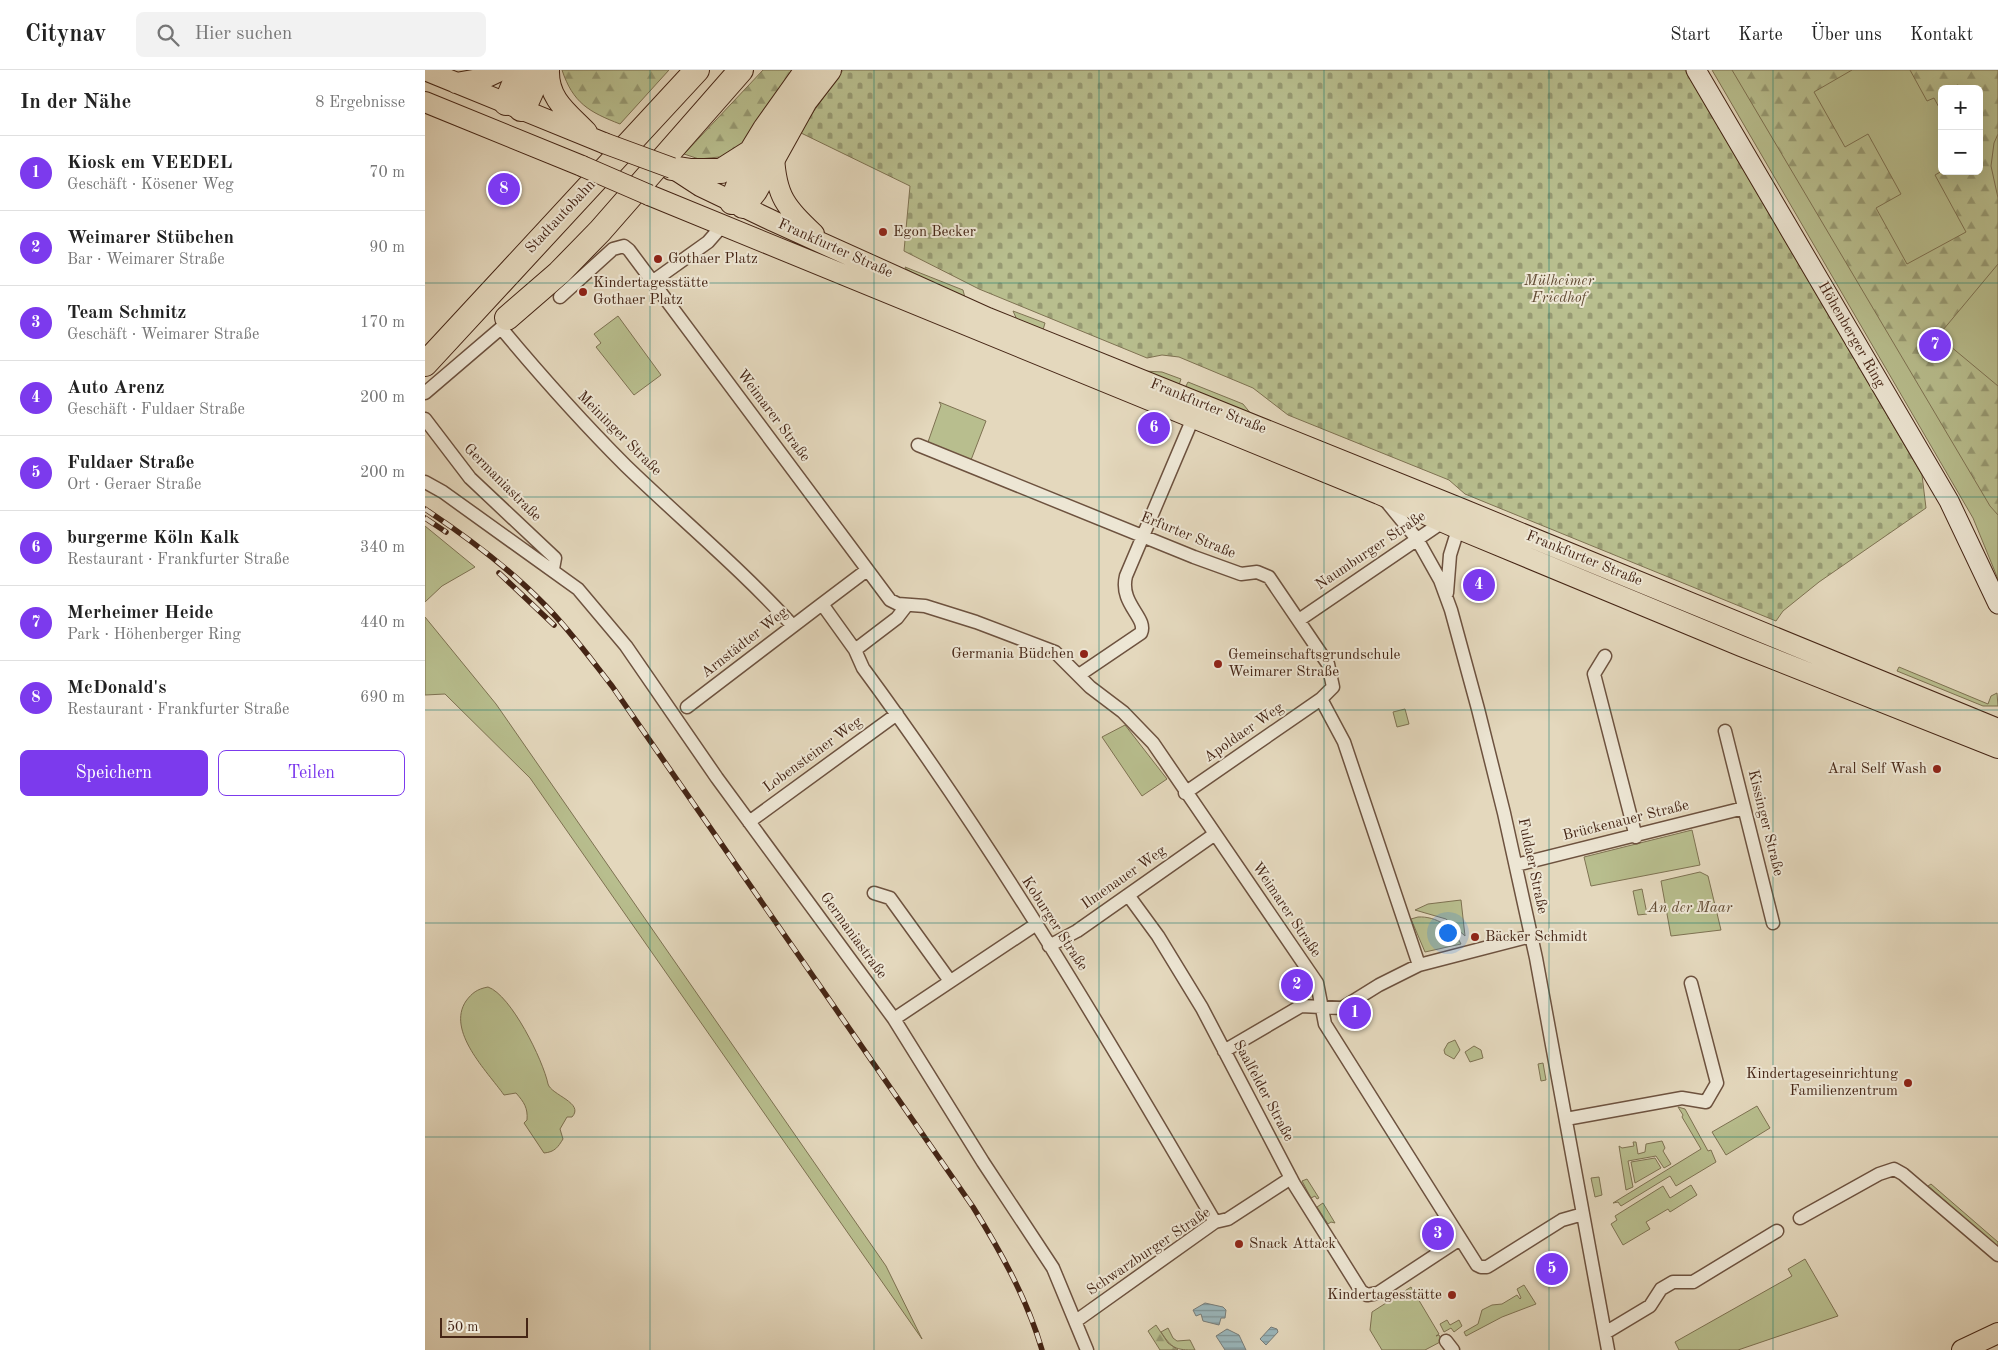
<!DOCTYPE html>
<html lang="de">
<head>
<meta charset="utf-8">
<style>
	body { margin:0; font-family:"Old Standard TT",serif; background:#f2f2f2; color:#222 }
	.controls { position:absolute; right:15px; top:15px; display:grid; overflow:hidden; border-radius:8px; box-shadow:0 5px 20px #0002 }
	.controls button { width:45px; height:45px; display:grid; place-items:center; padding:0; border:0; border-bottom:1px solid #e0e0e0; background:#fff; color:#222; font:25px sans-serif }
	.scale { position:absolute; left:15px; bottom:12px; width:88px; box-sizing:border-box; padding-left:5px; border:2px solid #452515; border-top:0; font-size:14px; line-height:18px; white-space:nowrap; color:#452515; -webkit-text-stroke:4px #ede6d4; paint-order:stroke }
	.you { position:absolute; left:1022px; top:862px; width:18px; height:18px; margin:-12px; border:4px solid #fff; border-radius:50%; background:#1a73e8; box-shadow:0 0 0 8px #1a73e833 }
	.badge { display:grid; place-items:center; width:32px; height:32px; border-radius:50%; background:#7c3aed; color:#fff; font-size:16px; font-weight:700 }
	.pin { position:absolute; translate:-50% -50%; border:2px solid #fff; box-shadow:0 1px 5px #0006 }
	.list { margin:0; padding:0; list-style:none }
	h2 { display:flex; justify-content:space-between; align-items:center; height:65px; margin:0; padding:0 20px; font-size:21px }
	h2 small { font-size:16px; font-weight:400; color:#767676 }
	.list li { display:grid; grid-template-columns:32px 1fr auto; gap:15px; align-items:center; box-sizing:border-box; height:75px; padding:0 20px; border-top:1px solid #e0e0e0 }
	.list b { display:block; font-size:19px; white-space:nowrap }
	.list p { margin:0; font-size:16px; white-space:nowrap; color:#767676 }
	.list em { font-size:16px; font-style:normal; color:#767676 }
	.actions { display:flex; gap:10px; padding:15px 20px }
	.actions a { flex:1; padding:11px 0; border:1px solid #7c3aed; border-radius:8px; text-align:center; font-size:18px; color:#7c3aed }
	.actions .main { background:#7c3aed; color:#fff }
	.icon { flex:none; width:28px; height:28px; fill:none; stroke:currentColor; stroke-width:2; stroke-linecap:round; stroke-linejoin:round }
	.map { position:relative; flex:none; width:1573px; height:1280px; overflow:hidden }
	header { display:flex; align-items:center; gap:30px; box-sizing:border-box; height:70px; padding:0 25px; background:#fff; border-bottom:1px solid #e0e0e0 }
	header strong { font-size:24px }
	nav { display:flex; gap:28px; margin-inline-start:auto; font-size:18px }
	.search { width:350px; height:45px; background:#f2f2f2; display:flex; align-items:center; gap:12px; box-sizing:border-box; padding:0 18px; border-radius:8px; color:#767676; font-size:19px }
	main { display:flex }
	aside { flex:1; background:#fff }
	.map>svg:first-child { display:block }
</style>
</head>
<body>
<header>
<strong>Citynav</strong>
<div class="search"><svg class="icon" aria-label="search" viewBox="0 0 24 24"><circle cx="10" cy="10" r="6"/><path d="M15 15l6 6"/></svg>Hier suchen</div>
<nav><a>Start</a><a>Karte</a><a>Über uns</a><a>Kontakt</a></nav>
</header>
<main>
<aside>
<h2>In der Nähe<small>8 Ergebnisse</small></h2>
<ul class="list">
<li><span class="badge">1</span><div><b>Kiosk em VEEDEL</b><p>Geschäft · Kösener Weg</p></div><em>70 m</em></li>
<li><span class="badge">2</span><div><b>Weimarer Stübchen</b><p>Bar · Weimarer Straße</p></div><em>90 m</em></li>
<li><span class="badge">3</span><div><b>Team Schmitz</b><p>Geschäft · Weimarer Straße</p></div><em>170 m</em></li>
<li><span class="badge">4</span><div><b>Auto Arenz</b><p>Geschäft · Fuldaer Straße</p></div><em>200 m</em></li>
<li><span class="badge">5</span><div><b>Fuldaer Straße</b><p>Ort · Geraer Straße</p></div><em>200 m</em></li>
<li><span class="badge">6</span><div><b>burgerme Köln Kalk</b><p>Restaurant · Frankfurter Straße</p></div><em>340 m</em></li>
<li><span class="badge">7</span><div><b>Merheimer Heide</b><p>Park · Höhenberger Ring</p></div><em>440 m</em></li>
<li><span class="badge">8</span><div><b>McDonald's</b><p>Restaurant · Frankfurter Straße</p></div><em>690 m</em></li>
</ul>
<div class="actions"><a class="main">Speichern</a><a>Teilen</a></div>
</aside>
<div class="map">
<svg width="1573" height="1280" viewBox="0 0 1573 1280">
	<defs>
		<pattern id="forest-firs" width="22" height="20" patternUnits="userSpaceOnUse" patternTransform="scale(1.25)"><rect width="22" height="20" fill="#b8be8e"/><path d="M5 1l3.5 6h-7zM16 11l3.5 6h-7z" fill="#979a73"/></pattern>
		<pattern id="cemetery-stones" width="16" height="16" patternUnits="userSpaceOnUse" patternTransform="scale(1.25)"><rect width="16" height="16" fill="#b8be8e"/><path d="M2 7V4a2 2 0 0 1 4 0v3zM10 15v-3a2 2 0 0 1 4 0v3z" fill="#979a73"/></pattern>
		<pattern id="water-rules" width="6" height="5" patternUnits="userSpaceOnUse" patternTransform="scale(1.25)"><rect width="6" height="5" fill="#9ab7bc"/><path d="M0 2.5h6" fill="none" stroke="#7f9598"/></pattern>
	</defs>
	<rect width="100%" height="100%" fill="#e4d8bd"/>
	<filter id="stains"><feTurbulence type="fractalNoise" baseFrequency=".004" numOctaves="4"/><feColorMatrix values="0 0 0 0 .2 0 0 0 0 .09 0 0 0 0 .02 0 0 0 .5 -.17"/></filter>
	<radialGradient id="worn" r=".72"><stop offset=".6" stop-color="#630" stop-opacity="0"/><stop offset="1" stop-color="#630" stop-opacity=".3"/></radialGradient>
	<path fill="#b8be8e" stroke="#7e7252" fill-rule="evenodd" d="M 1287,0 L 1573,0 L 1573,509 L 1548,448 ZM 1517,19 L 1554,19 L 1554,101 L 1517,101 Z
		M 480,197 L 538,220 L 541,232 L 481,199 Z
		M 588,241 L 620,253 L 618,260 L 593,252 Z
		M 193,246 L 236,305 L 209,325 L 171,277 L 176,273 L 169,264 Z
		M 719,301 L 737,302 L 756,309 L 753,318 Z
		M 763,312 L 818,334 L 827,345 L 759,320 Z
		M 514,332 L 561,351 L 546,390 L 503,372 L 516,335 Z
		M 0,456 L 50,497 L 17,516 L 0,532 Z
		M 0,547 L 71,634 L 461,1196 L 497,1269 L 105,708 L 20,624 L 0,625 Z
		M 1474,597 L 1563,634 L 1566,626 L 1572,623 L 1573,636 L 1558,636 L 1472,601 Z
		M 980,639 L 984,654 L 972,657 L 968,642 Z
		M 700,655 L 742,709 L 717,726 L 677,667 Z
		M 1267,760 L 1275,795 L 1166,816 L 1159,787 Z
		M 1275,802 L 1283,806 L 1296,860 L 1246,866 L 1236,811 Z
		M 1217,819 L 1222,844 L 1213,845 L 1208,821 Z
		M 1036,830 L 1040,866 L 1021,849 L 990,840 L 1003,834 Z
		M 993,847 C 1011,846 1028,857 1036,874 L 1000,882 L 986,849 Z
		M 63,917 C 86,925 118,990 123,1014 C 126,1025 160,1033 147,1047 L 142,1047 L 135,1059 L 138,1069 C 133,1077 130,1082 119,1083 L 99,1053 L 102,1050 C 103,1038 99,1032 91,1023 L 79,1025 C 62,1001 21,961 41,931 C 47,923 52,919 63,917 Z
		M 1030,970 L 1035,980 L 1029,989 L 1020,984 L 1019,980 L 1023,973 Z
		M 1049,976 L 1056,980 L 1058,988 L 1045,992 L 1040,982 Z
		M 1118,993 L 1121,1010 L 1116,1011 L 1113,994 Z
		M 1332,1036 L 1345,1058 L 1301,1085 L 1287,1062 Z
		M 1253,1037 L 1260,1039 L 1283,1081 L 1286,1080 L 1291,1092 L 1251,1116 L 1245,1106 L 1196,1136 L 1193,1132 L 1188,1133 L 1276,1079 L 1257,1047 L 1258,1045 Z
		M 1237,1071 L 1240,1078 L 1238,1081 L 1246,1094 L 1239,1098 L 1231,1086 L 1203,1091 L 1208,1117 L 1201,1120 L 1194,1076 L 1197,1078 L 1209,1076 L 1208,1072 L 1211,1072 L 1213,1084 L 1220,1082 L 1221,1074 Z
		M 1230,1088 L 1236,1098 L 1210,1113 L 1206,1092 Z
		M 1174,1107 L 1177,1125 L 1170,1127 L 1166,1108 Z
		M 882,1109 L 894,1128 L 892,1129 L 890,1126 L 886,1128 L 877,1111 Z
		M 1506,1114 L 1573,1172 L 1573,1177 L 1503,1116 Z
		M 1266,1115 L 1272,1125 L 1245,1142 L 1243,1139 L 1221,1152 L 1225,1159 L 1198,1175 L 1186,1154 L 1192,1150 L 1190,1146 L 1238,1116 L 1245,1128 Z
		M 898,1133 L 910,1153 L 906,1152 L 903,1154 L 892,1137 Z
		M 1380,1189 L 1413,1246 L 1313,1280 L 1254,1280 L 1250,1272 L 1367,1206 L 1363,1199 Z
		M 1099,1215 L 1111,1234 L 1077,1247 L 1041,1266 L 1039,1262 L 1053,1254 L 1057,1240 L 1067,1235 L 1077,1234 L 1092,1225 L 1095,1229 L 1096,1228 L 1092,1219 Z
		M 986,1217 L 1014,1264 L 1011,1266 L 1014,1265 L 1017,1271 L 1000,1280 L 957,1280 L 945,1260 L 947,1242 Z
		M 1022,1250 L 1025,1255 L 1034,1250 L 1037,1256 L 1029,1262 L 1026,1258 L 1019,1262 L 1015,1254 Z
		M 743,1258 L 748,1268 L 752,1271 L 765,1270 L 770,1280 C 751,1280 747,1279 736,1262 Z"/>
	<path fill="url(#forest-firs)" stroke="#7e7252" d="M 137,0 L 244,0 L 195,54 C 164,42 148,33 137,0 Z
		M 338,0 L 374,0 L 311,85 L 298,94 L 294,87 L 274,89 L 259,84 Z
		M 1307,0 L 1427,0 L 1389,22 L 1420,77 L 1443,64 L 1476,124 L 1451,138 L 1482,194 L 1541,162 L 1510,105 L 1517,101 L 1554,101 L 1554,19 L 1517,19 L 1517,43 L 1509,28 L 1502,31 L 1485,0 L 1573,0 L 1573,64 L 1569,73 L 1566,96 L 1573,128 L 1573,194 L 1513,266 L 1573,316 L 1573,445 L 1565,436 Z
		M 731,1255 L 743,1273 L 753,1280 L 735,1280 L 723,1261 Z"/>
	<path fill="url(#cemetery-stones)" stroke="#7e7252" d="M 418,0 L 1260,0 L 1497,405 L 1501,438 L 1394,512 L 1358,541 L 1351,551 L 1040,424 L 1024,410 L 863,345 L 828,318 L 754,287 L 737,285 L 722,288 L 554,219 L 479,181 L 485,116 L 374,62 Z"/>
	<path fill="url(#water-rules)" stroke="#787d79" d="M 780,1233 L 798,1237 L 801,1240 L 800,1248 L 796,1248 L 794,1255 L 778,1251 L 776,1244 L 771,1246 L 768,1240 Z
		M 846,1257 L 852,1259 L 853,1262 L 841,1275 L 835,1269 Z
		M 802,1259 L 814,1265 L 821,1280 L 800,1280 L 791,1266 Z"/>
	<g fill="none" stroke-linecap="round" stroke-linejoin="round">
		<defs>
			<path id="street" d="M 227,212 L 283,172 L 297,156
				M 135,227 L 188,179 L 199,176 L 204,180 L 465,530 L 473,534 L 500,536 L 551,552 L 630,582 L 665,617 L 698,642 L 728,673 L 892,913 L 900,954 L 1052,1195 L 1056,1197 L 1062,1197 L 1137,1150 L 1158,1144
				M 0,323 L 76,258 C 116,306 157,352 201,396 C 257,450 316,499 368,556
				M 0,349 L 45,408 L 130,488 L 128,499
				M 493,375 L 769,487 L 816,504 L 832,502 L 844,507 L 903,594 L 908,617 L 896,629 L 919,672 L 994,895
				M 0,412 L 18,422 L 153,519 L 201,576 L 292,708 L 469,949 L 558,1092 L 628,1198 L 662,1280
				M 961,431 L 992,469 L 1015,510 L 1026,540 L 1053,639 L 1079,743 L 1111,888 L 1183,1280
				M 442,500 L 397,534 L 430,580 L 472,548 L 482,535
				M 1022,523 L 1025,485 L 1035,453
				M 874,550 L 1022,449
				M 430,580 L 438,598 C 568,774 680,963 790,1152
				M 1180,586 L 1169,604 L 1211,767
				M 654,605 L 716,563 C 723,548 694,534 701,506 L 768,348
				M 262,637 L 397,534
				M 1300,661 L 1348,853
				M 760,723 L 896,629
				M 324,752 L 472,644
				M 1091,795 L 1319,738
				M 449,823 L 465,828 L 525,911
				M 703,825 L 733,866 L 777,938 L 869,1114 L 936,1221 L 942,1225 L 953,1223 L 1035,1169
				M 624,876 L 652,861 L 790,764
				M 469,949 L 610,855
				M 799,981 L 876,936 L 917,938 L 954,915 L 994,895 L 1106,866
				M 1141,1049 L 1257,1028 L 1281,1032 L 1292,1013 L 1266,913
				M 1375,1148 L 1454,1104 L 1469,1099 L 1478,1104 L 1573,1185
				M 651,1251 L 790,1152 L 803,1149 L 866,1108
				M 1180,1263 L 1225,1236 L 1236,1219 L 1248,1212 L 1268,1212 L 1352,1161
				M 1021,1271 L 1028,1280"/>
			<path id="secondary" d="M 1271,0 L 1524,431 L 1573,534"/>
			<path id="primary" d="M 0,0 L 179,73
				M 124,0 C 123,30 144,43 162,62
				M 31,13 L 60,8 L 77,0
				M 0,32 L 157,96
				M 349,86 C 351,127 361,137 389,164
				M 249,99 L 275,116 L 348,151 L 563,248 L 1037,439 L 1573,659
				M 224,125 L 954,424 L 1034,459 L 1316,576 L 1573,678
				M 1537,1280 L 1573,1263"/>
			<path id="highway" d="M 81,33 L 95,0
				M 96,39 L 102,31 L 116,0
				M 247,98 L 266,101 L 296,101 L 326,82
				M 307,132 L 326,82 L 340,59 L 382,0
				M 318,136 L 330,121 L 380,31 L 404,0
				M 82,248 L 134,203 L 175,161 L 316,0
				M 0,294 L 272,0"/>
		</defs>
		<use href="#street" stroke="#6d523f" stroke-width="15"/>
		<use href="#secondary" stroke="#452515" stroke-width="21"/>
		<use href="#primary" stroke="#452515" stroke-width="22"/>
		<use href="#highway" stroke="#452515" stroke-width="26"/>
		<use href="#street" stroke="#ede6d4" stroke-width="12"/>
		<use href="#secondary" stroke="#ede6d4" stroke-width="19"/>
		<use href="#primary" stroke="#e4d8bd" stroke-width="20"/>
		<use href="#highway" stroke="#e4d8bd" stroke-width="24"/>
		<defs>
			<path id="rail" d="M 0,439 C 42,467 84,498 119,534 C 144,559 165,588 187,616 L 548,1137 C 576,1182 602,1229 617,1280
				M 0,448 L 21,462
				M 74,503 L 129,555"/>
		</defs>
		<use href="#rail" stroke="#452515" stroke-width="5.5"/>
		<use href="#rail" stroke="#ede6d4" stroke-width="4" stroke-dasharray="11" stroke-linecap="butt"/>
		<defs>
			<path id="primary-bridge" d="M 179,73 L 247,98
				M 157,96 L 224,125"/>
		</defs>
		<use href="#primary-bridge" stroke="#452515" stroke-width="22" stroke-linecap="butt"/>
		<use href="#primary-bridge" stroke="#e4d8bd" stroke-width="20"/>
	</g>
	<path fill="none" stroke="#0f766e" stroke-width="1" stroke-opacity="0.55" d="M 225,0 L 225,1280M 449,0 L 449,1280M 674,0 L 674,1280M 899,0 L 899,1280M 1124,0 L 1124,1280M 1348,0 L 1348,1280M 0,213 L 1573,213M 0,427 L 1573,427M 0,640 L 1573,640M 0,853 L 1573,853M 0,1067 L 1573,1067"/>
	<g fill="#8f2418" stroke="#ede6d4" stroke-width="2">
		<circle cx="458" cy="162" r="5"/>
		<circle cx="233" cy="189" r="5"/>
		<circle cx="158" cy="222" r="5"/>
		<circle cx="659" cy="584" r="5"/>
		<circle cx="793" cy="594" r="5"/>
		<circle cx="1512" cy="699" r="5"/>
		<circle cx="1050" cy="867" r="5"/>
		<circle cx="1483" cy="1013" r="5"/>
		<circle cx="814" cy="1174" r="5"/>
		<circle cx="1027" cy="1225" r="5"/>
	</g>
	<g text-anchor="middle" dominant-baseline="central" stroke-width="4" stroke-linejoin="round" paint-order="stroke">
		<g font-size="15" fill="#452515" stroke="#ede6d4">
			<text transform="translate(136 147) rotate(-47)">Stadtautobahn</text>
			<text transform="translate(410 179) rotate(24)">Frankfurter Straße</text>
			<text transform="translate(1426 265) rotate(60)">Höhenberger Ring</text>
			<text transform="translate(783 337) rotate(22)">Frankfurter Straße</text>
			<text transform="translate(348 346) rotate(53)">Weimarer Straße</text>
			<text transform="translate(194 364) rotate(45)">Meininger Straße</text>
			<text transform="translate(77 413) rotate(45)">Germaniastraße</text>
			<text transform="translate(763 466) rotate(22)">Erfurter Straße</text>
			<text transform="translate(946 481) rotate(-34)">Naumburger Straße</text>
			<text transform="translate(1159 489) rotate(22)">Frankfurter Straße</text>
			<text transform="translate(320 573) rotate(-38)">Arnstädter Weg</text>
			<text transform="translate(819 663) rotate(-35)">Apoldaer Weg</text>
			<text transform="translate(388 685) rotate(-36)">Lobensteiner Weg</text>
			<text transform="translate(1201 751) rotate(-14)">Brückenauer Straße</text>
			<text transform="translate(1340 753) rotate(76)">Kissinger Straße</text>
			<text transform="translate(1107 796) rotate(78)">Fuldaer Straße</text>
			<text transform="translate(699 808) rotate(-35)">Ilmenauer Weg</text>
			<text transform="translate(861 840) rotate(56)">Weimarer Straße</text>
			<text transform="translate(629 854) rotate(57)">Koburger Straße</text>
			<text transform="translate(428 866) rotate(54)">Germaniastraße</text>
			<text transform="translate(838 1021) rotate(62)">Saalfelder Straße</text>
			<text transform="translate(724 1182) rotate(-34)">Schwarzburger Straße</text>
		</g>
		<g font-size="15" fill="#452515" stroke="#ede6d4" text-anchor="start">
			<text x="468" y="162">Egon Becker</text>
			<text x="243" y="189">Gothaer Platz</text>
			<text x="168" y="213">Kindertagesstätte<tspan x="168" dy="17">Gothaer Platz</tspan></text>
			<text x="649" y="584" text-anchor="end">Germania Büdchen</text>
			<text x="803" y="585">Gemeinschaftsgrundschule<tspan x="803" dy="17">Weimarer Straße</tspan></text>
			<text x="1502" y="699" text-anchor="end">Aral Self Wash</text>
			<text x="1060" y="867">Bäcker Schmidt</text>
			<text x="1473" y="1004" text-anchor="end">Kindertageseinrichtung<tspan x="1473" dy="17">Familienzentrum</tspan></text>
			<text x="824" y="1174">Snack Attack</text>
			<text x="1017" y="1225" text-anchor="end">Kindertagesstätte</text>
		</g>
		<g font-size="15" font-style="italic" fill="#624b33" stroke="#ede6d4">
			<text x="1134" y="211">Mülheimer<tspan x="1134" dy="17">Friedhof</tspan></text>
			<text x="1265" y="838">An der Maar</text>
		</g>
	</g>
	<rect width="100%" height="100%" filter="url(#stains)"/>
	<rect width="100%" height="100%" fill="url(#worn)"/>
</svg>
<div class="controls">
<button>+</button>
<button>−</button>
</div>
<div class="scale">50 m</div>
<div class="you"></div>
<div class="pin badge" style="left:930px;top:943px">1</div>
<div class="pin badge" style="left:872px;top:915px">2</div>
<div class="pin badge" style="left:1013px;top:1164px">3</div>
<div class="pin badge" style="left:1054px;top:515px">4</div>
<div class="pin badge" style="left:1127px;top:1199px">5</div>
<div class="pin badge" style="left:729px;top:358px">6</div>
<div class="pin badge" style="left:1510px;top:275px">7</div>
<div class="pin badge" style="left:79px;top:119px">8</div>
</div>
</main>
</body>
</html>
